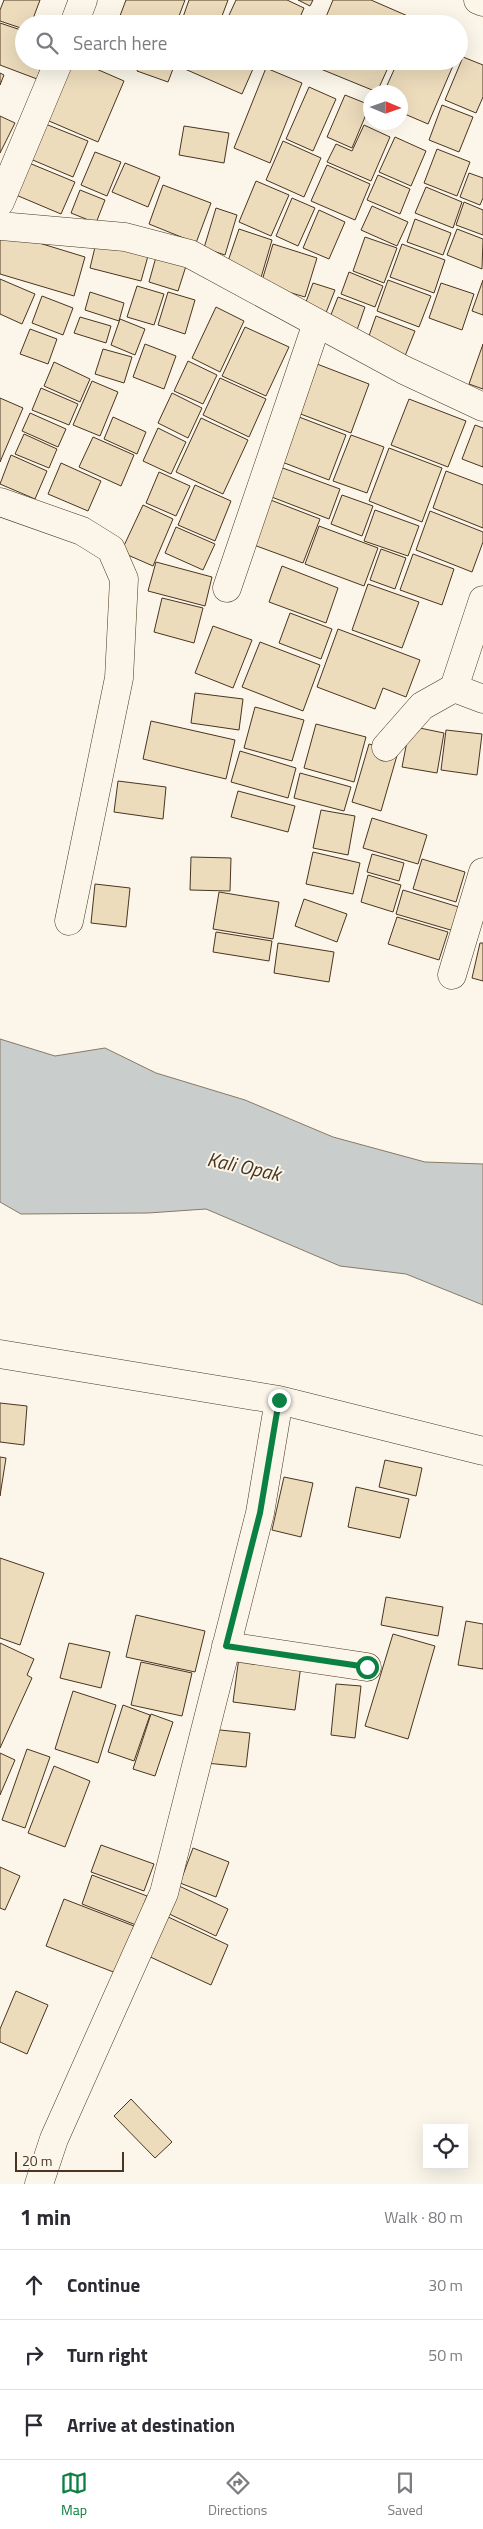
<!DOCTYPE html>
<html lang="en">
<head>
<meta charset="utf-8">
<style>
	body { margin:0; font-family:"Titillium Web",sans-serif; background:#f7f7f7; color:#2b2b33 }
	.controls { position:absolute; right:15px; bottom:15px; display:grid; overflow:hidden; border-radius:0px; box-shadow:0 5px 20px #0002 }
	.controls button { width:45px; height:45px; display:grid; place-items:center; padding:0; border:0; border-bottom:1px solid #e1e1e2; background:#fff; color:#2b2b33; font:25px sans-serif }
	.compass { position:absolute; left:363px; top:85px; width:45px; height:45px; border-radius:50%; background:#fff; box-shadow:0 5px 20px #0002; rotate:92deg }
	.scale { position:absolute; left:15px; bottom:12px; width:109px; box-sizing:border-box; padding-left:5px; border:2px solid #4a3520; border-top:0; font-size:14px; line-height:18px; white-space:nowrap; color:#4a3520; -webkit-text-stroke:4px #fbf6e9; paint-order:stroke }
	.stop { position:absolute; width:15px; height:15px; margin:-11px; border:4px solid #0b8043; border-radius:50%; background:#fff }
	.stop.end { background:#0b8043; border-color:#fff; box-shadow:0 1px 5px #0008 }
	.list { margin:0; padding:0; list-style:none }
	h2 { display:flex; justify-content:space-between; align-items:center; height:65px; margin:0; padding:0 20px; font-size:21px }
	h2 small { font-size:16px; font-weight:400; color:#7c7c81 }
	.list li { display:grid; grid-template-columns:32px 1fr auto; gap:15px; align-items:center; box-sizing:border-box; height:70px; padding:0 20px; border-top:1px solid #e1e1e2 }
	.list b { display:block; font-size:19px; white-space:nowrap }
	.list em { font-size:16px; font-style:normal; color:#7c7c81 }
	.icon { flex:none; width:28px; height:28px; fill:none; stroke:currentColor; stroke-width:2; stroke-linecap:round; stroke-linejoin:round }
	.map { position:relative; flex:none; width:483px; height:2184px; overflow:hidden }
	.search { position:absolute; background:#fff; box-shadow:0 5px 20px #0002; left:15px; right:15px; top:15px; height:55px; display:flex; align-items:center; gap:12px; box-sizing:border-box; padding:0 18px; border-radius:28px; color:#7c7c81; font-size:19px }
	.sheet { height:275px; background:#fff }
	nav { display:flex; justify-content:space-around; align-items:center; box-sizing:border-box; height:70px; border-top:1px solid #e1e1e2; background:#fff; font-size:14px; color:#7c7c81 }
	nav a { display:grid; justify-items:center; gap:2px }
	nav .on { color:#0b8043 }
	.map>svg:first-child { display:block }
</style>
</head>
<body>
<div class="map">
<svg width="483" height="2184" viewBox="0 0 483 2184">
	<rect width="100%" height="100%" fill="#fbf6e9"/>
	<path fill="#c9cecd" stroke="#887966" d="M 0,1039 L 55,1056 L 105,1048 L 156,1073 L 245,1100 L 333,1137 L 425,1162 L 483,1164 L 483,1305 L 406,1274 L 340,1266 L 206,1209 L 148,1213 L 21,1214 L 0,1202 Z"/>
	<path fill="#ecdcbc" stroke="#4a3520" d="M 4,0 L 40,0 L 31,24 L 24,24 L 24,29 L 0,21 L 0,10 Z
		M 126,0 L 185,0 L 176,24 L 124,24 L 118,21 Z
		M 189,0 L 228,0 L 219,24 L 191,24 L 182,20 Z
		M 236,0 L 287,0 L 304,8 L 297,24 L 225,24 Z
		M 298,0 L 313,0 L 310,6 Z
		M 333,0 L 371,0 L 410,17 L 407,24 L 323,24 Z
		M 0,23 L 24,31 L 24,61 L 43,61 L 37,79 L 0,65 Z
		M 463,57 L 483,65 L 483,97 L 476,113 L 445,100 Z
		M 66,61 L 78,61 L 124,81 L 98,142 L 42,118 Z
		M 114,61 L 139,61 L 136,69 Z
		M 141,61 L 176,61 L 168,82 L 137,71 Z
		M 180,61 L 254,61 L 256,62 L 242,94 L 178,66 Z
		M 264,61 L 281,61 L 278,67 Z
		M 306,61 L 391,61 L 377,92 L 306,63 Z
		M 398,61 L 455,61 L 428,124 L 400,112 L 400,92 L 384,92 Z
		M 266,68 L 302,83 L 270,163 L 234,148 Z
		M 0,73 L 4,75 L 0,85 Z
		M 309,87 L 336,99 L 313,151 L 286,139 Z
		M 345,95 L 370,105 L 352,148 L 327,137 Z
		M 442,105 L 473,117 L 459,152 L 429,140 Z
		M 0,116 L 15,123 L 0,153 Z
		M 43,123 L 88,141 L 73,177 L 28,158 Z
		M 364,125 L 390,137 L 371,181 L 327,162 L 336,144 L 352,151 Z
		M 184,126 L 229,133 L 224,163 L 179,155 Z
		M 395,137 L 426,151 L 411,186 L 379,172 Z
		M 283,141 L 321,158 L 304,197 L 266,180 Z
		M 437,149 L 470,162 L 457,196 L 424,183 Z
		M 95,152 L 121,162 L 107,196 L 81,185 Z
		M 29,163 L 75,182 L 61,214 L 16,195 Z
		M 125,163 L 160,177 L 148,207 L 112,192 Z
		M 327,165 L 370,184 L 355,220 L 311,201 Z
		M 469,173 L 483,178 L 483,198 L 480,205 L 460,197 Z
		M 378,175 L 410,189 L 400,214 L 367,200 Z
		M 256,181 L 289,195 L 271,236 L 239,222 Z
		M 163,185 L 211,203 L 196,243 L 149,224 Z
		M 426,187 L 462,202 L 453,228 L 415,213 Z
		M 80,190 L 105,200 L 96,223 L 71,213 Z
		M 292,198 L 315,208 L 298,246 L 276,236 Z
		M 464,202 L 483,210 L 483,235 L 456,225 Z
		M 372,206 L 408,222 L 397,246 L 361,230 Z
		M 216,208 L 237,215 L 225,255 L 204,248 Z
		M 319,210 L 345,222 L 329,259 L 303,248 Z
		M 415,219 L 451,233 L 443,255 L 407,242 Z
		M 239,229 L 272,240 L 260,281 L 225,270 Z
		M 457,229 L 483,239 L 482,269 L 447,255 Z
		M 0,231 L 85,257 L 74,296 L 0,274 Z
		M 365,237 L 397,248 L 384,283 L 353,271 Z
		M 96,243 L 148,256 L 141,281 L 90,268 Z
		M 273,244 L 317,258 L 305,297 L 261,284 Z
		M 402,244 L 445,260 L 434,293 L 390,277 Z
		M 156,257 L 186,266 L 178,291 L 149,282 Z
		M 349,272 L 383,286 L 375,307 L 341,294 Z
		M 0,279 L 35,294 L 22,324 L 0,314 Z
		M 388,280 L 431,296 L 419,327 L 377,311 Z
		M 483,280 L 483,315 L 472,311 Z
		M 313,283 L 335,290 L 324,318 L 303,310 Z
		M 441,283 L 474,294 L 462,330 L 429,318 Z
		M 137,286 L 164,294 L 154,325 L 127,317 Z
		M 90,292 L 124,303 L 119,321 L 85,310 Z
		M 168,292 L 195,300 L 185,334 L 158,325 Z
		M 42,296 L 73,308 L 63,335 L 32,323 Z
		M 338,297 L 365,307 L 356,333 L 328,322 Z
		M 216,307 L 244,321 L 220,372 L 192,358 Z
		M 376,316 L 415,331 L 403,361 L 365,347 Z
		M 80,317 L 111,326 L 106,343 L 74,333 Z
		M 120,319 L 145,329 L 135,355 L 111,345 Z
		M 245,327 L 289,347 L 266,396 L 222,376 Z
		M 30,329 L 57,339 L 48,364 L 20,354 Z
		M 145,344 L 176,356 L 164,389 L 133,377 Z
		M 483,344 L 483,389 L 469,384 Z
		M 103,349 L 132,357 L 124,383 L 95,374 Z
		M 188,361 L 217,375 L 203,404 L 174,391 Z
		M 54,362 L 90,379 L 80,402 L 44,386 Z
		M 317,364 L 369,384 L 351,433 L 298,413 Z
		M 220,378 L 266,399 L 249,437 L 203,415 Z
		M 92,381 L 118,392 L 100,436 L 73,425 Z
		M 41,388 L 78,404 L 69,425 L 32,410 Z
		M 172,393 L 202,408 L 188,438 L 158,423 Z
		M 0,398 L 23,408 L 0,462 Z
		M 409,399 L 466,421 L 448,467 L 391,445 Z
		M 30,413 L 66,429 L 58,447 L 22,431 Z
		M 113,417 L 146,432 L 137,454 L 104,439 Z
		M 299,417 L 346,435 L 329,480 L 282,462 Z
		M 201,418 L 248,440 L 223,494 L 176,472 Z
		M 475,425 L 483,428 L 483,467 L 462,459 Z
		M 158,428 L 186,442 L 171,474 L 143,461 Z
		M 24,434 L 57,449 L 49,468 L 15,454 Z
		M 351,435 L 384,447 L 367,493 L 333,481 Z
		M 93,437 L 134,455 L 121,486 L 79,467 Z
		M 389,448 L 442,468 L 422,522 L 369,501 Z
		M 11,455 L 47,471 L 35,499 L 0,484 Z
		M 61,463 L 101,481 L 88,511 L 48,494 Z
		M 280,467 L 340,489 L 329,519 L 269,496 Z
		M 446,471 L 483,485 L 483,528 L 433,508 Z
		M 159,472 L 190,486 L 176,516 L 146,503 Z
		M 195,485 L 231,501 L 215,541 L 178,525 Z
		M 342,495 L 373,506 L 362,536 L 331,524 Z
		M 268,499 L 320,519 L 303,563 L 251,544 Z
		M 143,505 L 173,519 L 153,566 L 121,552 Z
		M 375,510 L 419,526 L 408,556 L 364,541 Z
		M 430,511 L 483,532 L 483,542 L 472,572 L 416,550 Z
		M 319,526 L 378,548 L 364,586 L 305,564 Z
		M 176,527 L 215,544 L 203,570 L 165,553 Z
		M 381,549 L 406,558 L 395,589 L 370,580 Z
		M 413,554 L 454,569 L 442,605 L 400,590 Z
		M 156,562 L 212,577 L 205,606 L 148,591 Z
		M 282,566 L 338,588 L 326,623 L 269,602 Z
		M 368,584 L 419,602 L 402,648 L 352,630 Z
		M 162,598 L 203,608 L 194,643 L 154,632 Z
		M 290,613 L 332,629 L 321,659 L 279,643 Z
		M 213,626 L 252,640 L 233,688 L 195,673 Z
		M 338,629 L 420,660 L 406,697 L 383,688 L 375,709 L 317,687 Z
		M 260,642 L 320,665 L 303,711 L 242,687 Z
		M 195,693 L 243,699 L 239,730 L 191,723 Z
		M 255,707 L 304,720 L 292,761 L 244,748 Z
		M 151,721 L 235,740 L 226,779 L 143,759 Z
		M 316,724 L 366,737 L 354,782 L 304,768 Z
		M 410,726 L 444,733 L 437,773 L 402,767 Z
		M 446,730 L 482,734 L 477,775 L 441,770 Z
		M 369,744 L 398,752 L 381,811 L 352,802 Z
		M 240,751 L 296,768 L 288,798 L 231,782 Z
		M 300,773 L 351,787 L 344,811 L 294,798 Z
		M 118,781 L 166,787 L 163,819 L 114,812 Z
		M 238,791 L 295,806 L 288,832 L 231,817 Z
		M 321,810 L 355,816 L 348,855 L 313,848 Z
		M 372,818 L 427,835 L 418,864 L 363,848 Z
		M 313,852 L 360,863 L 353,894 L 306,884 Z
		M 372,854 L 404,863 L 399,881 L 367,872 Z
		M 191,857 L 231,858 L 230,891 L 190,890 Z
		M 422,859 L 465,872 L 456,902 L 413,889 Z
		M 368,875 L 401,885 L 393,912 L 361,902 Z
		M 95,884 L 130,888 L 126,927 L 91,923 Z
		M 403,890 L 462,908 L 454,931 L 396,914 Z
		M 219,892 L 279,902 L 273,939 L 213,929 Z
		M 304,899 L 347,914 L 337,942 L 295,926 Z
		M 397,917 L 448,932 L 439,960 L 388,944 Z
		M 216,932 L 272,941 L 269,961 L 213,952 Z
		M 278,943 L 334,952 L 329,982 L 274,973 Z
		M 480,943 L 483,943 L 483,981 L 472,978 Z
		M 0,1403 L 27,1406 L 24,1445 L 0,1442 Z
		M 0,1457 L 6,1458 L 0,1496 Z
		M 385,1460 L 422,1468 L 416,1496 L 379,1487 Z
		M 284,1477 L 313,1483 L 301,1537 L 272,1530 Z
		M 356,1487 L 409,1499 L 400,1538 L 348,1527 Z
		M 0,1558 L 44,1573 L 20,1645 L 0,1638 Z
		M 386,1597 L 443,1607 L 438,1636 L 381,1625 Z
		M 136,1615 L 205,1631 L 195,1672 L 126,1657 Z
		M 466,1621 L 483,1624 L 483,1669 L 458,1665 Z
		M 393,1634 L 435,1646 L 408,1739 L 365,1726 Z
		M 0,1643 L 34,1659 L 27,1675 L 32,1678 L 0,1748 Z
		M 69,1643 L 110,1652 L 101,1688 L 60,1678 Z
		M 239,1657 L 301,1665 L 295,1710 L 233,1702 Z
		M 141,1662 L 192,1673 L 182,1716 L 131,1705 Z
		M 336,1684 L 361,1686 L 355,1738 L 331,1735 Z
		M 73,1691 L 116,1705 L 98,1763 L 55,1749 Z
		M 123,1705 L 150,1715 L 134,1761 L 108,1752 Z
		M 151,1714 L 173,1722 L 155,1776 L 133,1769 Z
		M 210,1729 L 250,1733 L 246,1767 L 206,1763 Z
		M 27,1749 L 50,1757 L 25,1828 L 2,1820 Z
		M 0,1753 L 15,1760 L 0,1795 Z
		M 54,1766 L 90,1781 L 65,1847 L 28,1833 Z
		M 101,1845 L 154,1864 L 144,1891 L 91,1872 Z
		M 193,1848 L 229,1862 L 216,1897 L 180,1883 Z
		M 0,1867 L 20,1876 L 5,1910 L 0,1908 Z
		M 92,1875 L 147,1896 L 136,1925 L 82,1904 Z
		M 177,1885 L 228,1909 L 216,1936 L 165,1912 Z
		M 64,1899 L 134,1926 L 116,1973 L 46,1946 Z
		M 164,1915 L 228,1945 L 211,1985 L 146,1955 Z
		M 16,1991 L 48,2005 L 27,2054 L 0,2042 L 0,2029 Z
		M 131,2099 L 172,2142 L 155,2158 L 114,2116 Z"/>
	<g fill="none" stroke-linecap="round" stroke-linejoin="round">
		<defs>
			<path id="minor" d="M 74,24 L 83,0
				M 0,202 L 59,61
				M 0,226 L 125,237 L 190,254 L 404,370 L 483,407
				M 0,502 L 82,531 L 111,549 L 124,579 L 119,678 L 69,921
				M 227,588 L 317,323
				M 454,688 L 483,699
				M 386,747 L 422,706 L 454,688 L 483,600
				M 452,975 L 483,872
				M 0,1354 L 279,1400 L 483,1451
				M 226,1646 L 367,1667
				M 39,2184 L 54,2139 L 164,1893 L 260,1513 L 279,1400"/>
			<path id="primary" d="M 478,0 L 483,2"/>
		</defs>
		<use href="#minor" stroke="#4a3520" stroke-width="29"/>
		<use href="#primary" stroke="#4a3520" stroke-width="29"/>
		<use href="#minor" stroke="#fbf6e9" stroke-width="28"/>
		<use href="#primary" stroke="#fbf6e9" stroke-width="28"/>
	</g>
	<g fill="none" stroke-linecap="round" stroke-linejoin="round">
		<path stroke="#0b8043" stroke-width="6" d="M 279,1400 L 260,1513 L 226,1646 L 367,1667"/>
	</g>
	<g text-anchor="middle" dominant-baseline="central" stroke-width="4" stroke-linejoin="round" paint-order="stroke">
		<g font-size="20" font-style="italic" fill="#4a3520" stroke="#fbf6e9">
			<text transform="translate(244 1166) rotate(12)">Kali Opak</text>
		</g>
	</g>
</svg>
<div class="controls">
<button><svg class="icon" aria-label="locate" viewBox="0 0 24 24"><circle cx="12" cy="12" r="6"/><path d="M12 2v4M12 18v4M2 12h4M18 12h4"/></svg></button>
</div>
<svg class="compass" viewBox="-18 -18 36 36"><path d="M0-13l5 13h-10z" fill="#e53935"/><path d="M0 13l5-13h-10z" fill="#7c7c81"/></svg>
<div class="scale">20 m</div>
<div class="stop" style="left:367px;top:1667px"></div>
<div class="stop end" style="left:279px;top:1400px"></div>
<div class="search"><svg class="icon" aria-label="search" viewBox="0 0 24 24"><circle cx="10" cy="10" r="6"/><path d="M15 15l6 6"/></svg>Search here</div>
</div>
<section class="sheet">
<h2>1 min<small>Walk · 80 m</small></h2>
<ul class="list">
<li><svg class="icon" aria-label="ahead" viewBox="0 0 24 24"><path d="M12 20V5M6 11l6-6 6 6"/></svg><div><b>Continue</b></div><em>30 m</em></li>
<li><svg class="icon" aria-label="right" viewBox="0 0 24 24"><path d="M7 20v-9h11M14 6l5 5-5 5"/></svg><div><b>Turn right</b></div><em>50 m</em></li>
<li><svg class="icon" aria-label="arrive" viewBox="0 0 24 24"><path d="M6 21V4h12l-3 4 3 4H6"/></svg><div><b>Arrive at destination</b></div></li>
</ul>
</section>
<nav>
<a class="on"><svg class="icon" aria-label="map" viewBox="0 0 24 24"><path d="M3 6l6-2 6 2 6-2v14l-6 2-6-2-6 2zM9 4v14M15 6v14"/></svg>Map</a>
<a><svg class="icon" aria-label="directions" viewBox="0 0 24 24"><path d="M12 3l9 9-9 9-9-9zM9 14v-3h6M13 9l2 2-2 2"/></svg>Directions</a>
<a><svg class="icon" aria-label="saved" viewBox="0 0 24 24"><path d="M7 4h10v16l-5-4-5 4z"/></svg>Saved</a>
</nav>
</body>
</html>
